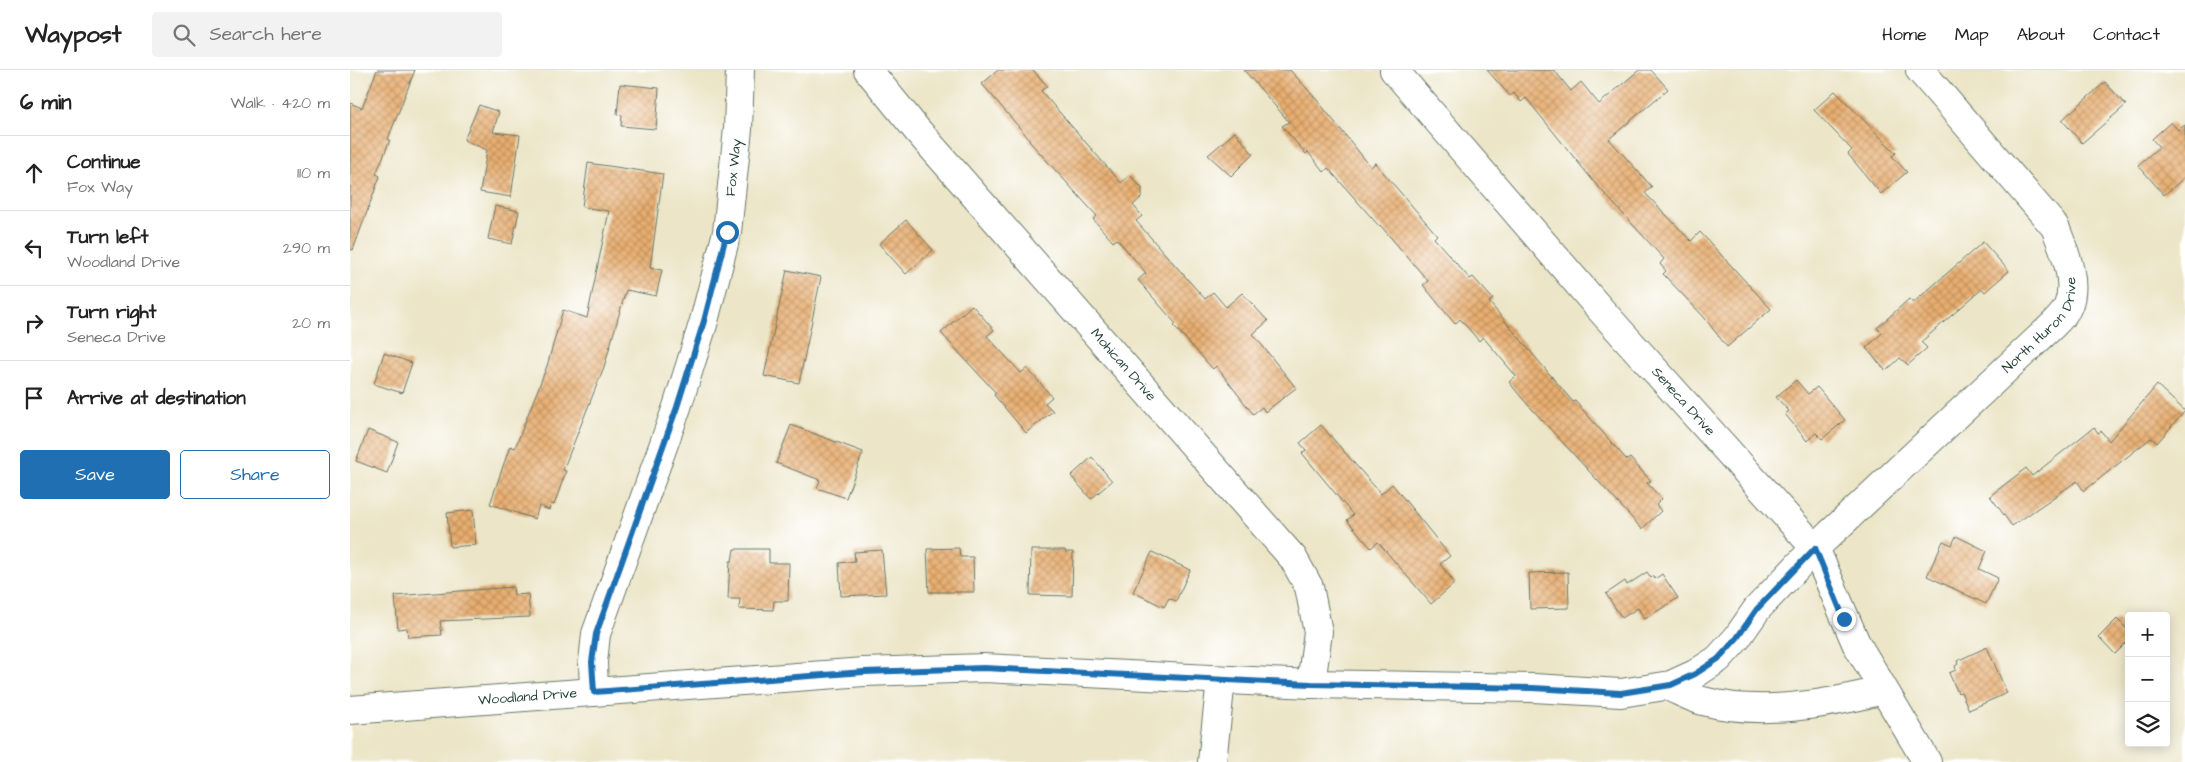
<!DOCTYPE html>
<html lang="en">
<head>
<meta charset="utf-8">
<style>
	body { margin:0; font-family:"Architects Daughter",sans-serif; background:#f2f2f2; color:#222 }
	.controls { position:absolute; right:15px; bottom:15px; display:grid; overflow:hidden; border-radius:5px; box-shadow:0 2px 12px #0003 }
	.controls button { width:45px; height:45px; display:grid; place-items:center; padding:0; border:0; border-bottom:1px solid #e0e0e0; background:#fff; color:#222; font:25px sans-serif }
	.stop { position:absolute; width:15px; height:15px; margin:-11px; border:4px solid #1f6fb2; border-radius:50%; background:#fff }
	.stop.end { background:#1f6fb2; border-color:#fff; box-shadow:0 1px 5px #0008 }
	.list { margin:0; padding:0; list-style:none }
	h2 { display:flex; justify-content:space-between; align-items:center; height:65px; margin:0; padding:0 20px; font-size:21px }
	h2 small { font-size:16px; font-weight:400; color:#767676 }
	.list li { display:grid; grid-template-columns:32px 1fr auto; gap:15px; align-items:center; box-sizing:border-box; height:75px; padding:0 20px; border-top:1px solid #e0e0e0 }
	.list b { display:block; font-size:19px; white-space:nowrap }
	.list p { margin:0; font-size:16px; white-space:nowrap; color:#767676 }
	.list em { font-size:16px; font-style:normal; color:#767676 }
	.actions { display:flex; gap:10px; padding:15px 20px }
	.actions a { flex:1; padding:11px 0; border:1px solid #1f6fb2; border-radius:5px; text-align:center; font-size:18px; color:#1f6fb2 }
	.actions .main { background:#1f6fb2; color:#fff }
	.icon { flex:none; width:28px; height:28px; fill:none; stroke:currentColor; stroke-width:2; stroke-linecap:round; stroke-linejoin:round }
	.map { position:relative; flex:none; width:1835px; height:692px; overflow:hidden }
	header { display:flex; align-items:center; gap:30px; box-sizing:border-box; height:70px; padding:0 25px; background:#fff; border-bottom:1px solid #e0e0e0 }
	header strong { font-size:24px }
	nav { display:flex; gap:28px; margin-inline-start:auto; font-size:18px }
	.search { width:350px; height:45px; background:#f2f2f2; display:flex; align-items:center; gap:12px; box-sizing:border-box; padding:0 18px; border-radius:5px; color:#767676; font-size:19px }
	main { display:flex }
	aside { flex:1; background:#fff }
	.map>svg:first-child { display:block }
</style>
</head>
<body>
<header>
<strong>Waypost</strong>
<div class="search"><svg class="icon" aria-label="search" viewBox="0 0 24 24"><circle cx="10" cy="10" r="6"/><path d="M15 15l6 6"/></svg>Search here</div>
<nav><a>Home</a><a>Map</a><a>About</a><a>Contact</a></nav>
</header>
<main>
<aside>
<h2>6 min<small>Walk · 420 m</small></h2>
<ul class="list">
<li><svg class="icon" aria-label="ahead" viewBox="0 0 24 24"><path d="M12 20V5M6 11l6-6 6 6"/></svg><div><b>Continue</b><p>Fox Way</p></div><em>110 m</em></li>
<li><svg class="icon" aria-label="left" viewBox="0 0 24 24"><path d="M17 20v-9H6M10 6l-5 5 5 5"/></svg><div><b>Turn left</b><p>Woodland Drive</p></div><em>290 m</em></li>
<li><svg class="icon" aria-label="right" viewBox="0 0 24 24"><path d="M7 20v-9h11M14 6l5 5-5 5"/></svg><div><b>Turn right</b><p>Seneca Drive</p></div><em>20 m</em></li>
<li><svg class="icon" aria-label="arrive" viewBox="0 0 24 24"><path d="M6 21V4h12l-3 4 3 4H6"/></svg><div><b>Arrive at destination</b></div></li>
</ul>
<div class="actions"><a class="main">Save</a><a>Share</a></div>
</aside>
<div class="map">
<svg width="1835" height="692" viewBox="0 0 1835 692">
	<defs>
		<pattern id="building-cross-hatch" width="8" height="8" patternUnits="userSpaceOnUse" patternTransform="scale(1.25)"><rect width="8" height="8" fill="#e9ae70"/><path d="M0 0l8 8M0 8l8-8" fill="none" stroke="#bc8f5d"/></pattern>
	</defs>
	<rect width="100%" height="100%" fill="#fff"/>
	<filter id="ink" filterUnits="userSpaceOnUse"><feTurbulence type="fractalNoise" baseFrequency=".02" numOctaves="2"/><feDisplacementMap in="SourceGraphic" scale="10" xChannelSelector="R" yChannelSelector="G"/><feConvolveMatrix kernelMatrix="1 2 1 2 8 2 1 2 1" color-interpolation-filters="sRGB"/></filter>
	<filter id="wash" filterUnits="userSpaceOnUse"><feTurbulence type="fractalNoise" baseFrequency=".0096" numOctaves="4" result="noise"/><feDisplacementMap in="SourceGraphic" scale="20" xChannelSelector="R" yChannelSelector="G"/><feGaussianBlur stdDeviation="1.12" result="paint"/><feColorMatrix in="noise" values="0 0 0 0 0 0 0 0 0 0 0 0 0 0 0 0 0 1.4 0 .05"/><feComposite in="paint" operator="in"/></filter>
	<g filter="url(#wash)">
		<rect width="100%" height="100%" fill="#ece5c7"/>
		<g id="blocks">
			<path fill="url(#building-cross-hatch)" d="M 27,0 L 65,0 L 38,69 L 40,70 L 26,104 L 30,106 L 3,180 L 0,179 L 0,33 L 12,38 Z
				M 648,0 L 683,0 L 697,16 L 691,21 L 771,113 L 780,105 L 792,118 L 792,127 L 783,135 L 792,146 L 786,151 L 855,229 L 863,222 L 876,237 L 892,223 L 918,251 L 903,264 L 946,318 L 915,342 L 912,337 L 903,344 L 866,296 L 863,299 L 824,256 L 826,254 L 788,210 L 796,203 L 767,169 L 763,172 L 743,149 L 747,146 L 679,71 L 680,70 L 632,14 Z
				M 894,0 L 940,0 L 967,30 L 1021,97 L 1025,93 L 1087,165 L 1084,168 L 1120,209 L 1123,207 L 1143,229 L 1139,232 L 1223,332 L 1225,331 L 1277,390 L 1280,388 L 1301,411 L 1297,413 L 1312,429 L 1306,435 L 1311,441 L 1292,459 L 1171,327 L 1159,312 L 1166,306 L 1133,267 L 1129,271 L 1110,249 L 1105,254 L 1073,215 L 1078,211 L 1030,155 L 1029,156 L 978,98 L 974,102 L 958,82 L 956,84 L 932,56 L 939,52 Z
				M 1137,0 L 1204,0 L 1221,21 L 1231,12 L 1249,34 L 1289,0 L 1301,0 L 1318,19 L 1259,69 L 1302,117 L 1295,123 L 1341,171 L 1350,162 L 1421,239 L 1377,277 L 1353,246 L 1313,204 L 1316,201 L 1310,194 L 1314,189 L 1244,112 L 1176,28 L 1171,32 L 1164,23 L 1160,26 Z
				M 1755,12 L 1776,35 L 1732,73 L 1712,50 Z
				M 270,14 L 309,18 L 306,59 L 271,56 L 272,45 L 267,44 Z
				M 1485,21 L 1546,83 L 1542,86 L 1557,102 L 1531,124 L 1498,84 L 1502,80 L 1464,40 Z
				M 129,35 L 149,42 L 143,62 L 170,65 L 161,127 L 130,122 L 137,80 L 114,70 Z
				M 1821,52 L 1828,60 L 1835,55 L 1835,107 L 1814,125 L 1788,95 L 1809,77 L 1802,69 Z
				M 885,62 L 903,84 L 881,106 L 858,85 Z
				M 238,93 L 313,104 L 300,198 L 312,200 L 306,226 L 276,220 L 254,297 L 213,400 L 216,401 L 204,435 L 201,434 L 199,440 L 189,436 L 185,449 L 140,434 L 160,376 L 165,378 L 197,296 L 213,240 L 237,248 L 259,141 L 232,137 Z
				M 145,136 L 169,141 L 162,174 L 138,169 Z
				M 556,150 L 583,180 L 556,204 L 529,174 Z
				M 1633,172 L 1659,201 L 1635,222 L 1632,219 L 1571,272 L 1577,278 L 1558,295 L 1550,288 L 1536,301 L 1516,278 L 1532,263 L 1527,258 L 1559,229 L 1563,233 Z
				M 437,200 L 471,207 L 449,313 L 414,306 Z
				M 622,235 L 644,260 L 637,266 L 671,303 L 677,298 L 702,327 L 695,333 L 703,341 L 676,363 L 644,325 L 646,323 L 591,263 Z
				M 34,283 L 62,293 L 52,323 L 24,314 Z
				M 1446,310 L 1458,324 L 1467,317 L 1495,350 L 1472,369 L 1466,363 L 1457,371 L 1435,344 L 1439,341 L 1426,327 Z
				M 1807,315 L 1835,341 L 1807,373 L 1801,368 L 1734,421 L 1727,411 L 1662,456 L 1640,426 L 1676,398 L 1682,406 L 1744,357 L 1748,363 L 1751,361 L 1759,371 Z
				M 441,355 L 513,382 L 496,428 L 467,418 L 470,410 L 426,393 Z
				M 971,355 L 1031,424 L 1042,414 L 1100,486 L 1090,494 L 1105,513 L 1081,534 L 1028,472 L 1021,478 L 997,450 L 1003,445 L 952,383 L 956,380 L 950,373 Z
				M 18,360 L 48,372 L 37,403 L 6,391 Z
				M 742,387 L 762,411 L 741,429 L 721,406 Z
				M 123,440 L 126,475 L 100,477 L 97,443 Z
				M 1606,466 L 1637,481 L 1629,499 L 1648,508 L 1636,534 L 1577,506 L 1593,471 L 1602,475 Z
				M 609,478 L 610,487 L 623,487 L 624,522 L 579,522 L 577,479 Z
				M 384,479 L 419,479 L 419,493 L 439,493 L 438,531 L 424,531 L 423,540 L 389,539 L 390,529 L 378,529 L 380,491 L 382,491 Z
				M 532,480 L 536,524 L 491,526 L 489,493 L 505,491 L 504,482 Z
				M 681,480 L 715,480 L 715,482 L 723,482 L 722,526 L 680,525 Z
				M 802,482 L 840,500 L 826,531 L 819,528 L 814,537 L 783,522 Z
				M 1218,502 L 1219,538 L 1180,539 L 1179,503 Z
				M 1297,502 L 1301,508 L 1303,506 L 1305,509 L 1312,504 L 1328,528 L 1295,549 L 1288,538 L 1272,548 L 1256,524 L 1275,511 L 1277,515 Z
				M 163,517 L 164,525 L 178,524 L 180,547 L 90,551 L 92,565 L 58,567 L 57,558 L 48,559 L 45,526 Z
				M 1767,549 L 1779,561 L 1779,570 L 1765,584 L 1749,567 Z
				M 1637,577 L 1657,623 L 1619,640 L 1611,622 L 1608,623 L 1599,603 L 1606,600 L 1605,596 L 1608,594 L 1607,591 Z"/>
		</g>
	</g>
	<g filter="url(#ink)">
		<use href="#blocks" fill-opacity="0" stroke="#677867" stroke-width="1"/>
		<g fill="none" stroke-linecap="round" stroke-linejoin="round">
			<defs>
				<g id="minor">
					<path id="s1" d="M 518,0 L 567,60 L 943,488 L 959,517 L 968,562 L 961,614"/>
					<path id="s2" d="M 1044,0 L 1250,239 L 1465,478 L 1506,573 L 1577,692"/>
					<path d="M 1317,616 C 1329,621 1341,628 1353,631 C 1408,646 1478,635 1533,620"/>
					<path id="s3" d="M 244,622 L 243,592 L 246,564 L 327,337 L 354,251 L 377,162 L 388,59 L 390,0"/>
					<path id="s4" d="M 0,640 L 514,602 L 634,598 L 961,614 L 1183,618 L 1271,623 L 1321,615 L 1345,604 L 1368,589 L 1387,568 L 1407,539 L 1465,478 L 1701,257 C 1707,251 1715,244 1718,236 C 1728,211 1714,180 1705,157 L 1570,0"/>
					<path d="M 862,692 L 871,610"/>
				</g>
			</defs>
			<use href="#minor" stroke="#677867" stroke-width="30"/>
			<use href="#minor" stroke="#fff" stroke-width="28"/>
		</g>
	</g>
	<g fill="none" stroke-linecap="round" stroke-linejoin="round" filter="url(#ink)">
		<path stroke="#1f6fb2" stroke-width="6" d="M 377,162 L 354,251 L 327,337 L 246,564 L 242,592 L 244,622 L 514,602 L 634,598 L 961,614 L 1183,618 L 1271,623 L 1321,615 L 1345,604 L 1368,589 L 1387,568 L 1407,539 L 1465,478 L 1494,549"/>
	</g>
	<g text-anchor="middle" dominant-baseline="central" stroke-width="4.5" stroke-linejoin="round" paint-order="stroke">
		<g font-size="14" fill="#1f3d34" stroke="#fff">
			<text stroke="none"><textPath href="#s3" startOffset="546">Fox Way</textPath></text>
			<text stroke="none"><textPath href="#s4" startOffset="1845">North Huron Drive</textPath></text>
			<text stroke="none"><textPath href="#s1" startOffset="390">Mohican Drive</textPath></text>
			<text stroke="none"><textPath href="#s2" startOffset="440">Seneca Drive</textPath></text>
			<text stroke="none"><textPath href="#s4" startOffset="178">Woodland Drive</textPath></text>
		</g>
	</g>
</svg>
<div class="controls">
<button>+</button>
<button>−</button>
<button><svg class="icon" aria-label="layers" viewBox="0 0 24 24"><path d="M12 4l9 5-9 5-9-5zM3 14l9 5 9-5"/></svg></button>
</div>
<div class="stop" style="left:377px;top:162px"></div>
<div class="stop end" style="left:1494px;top:549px"></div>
</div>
</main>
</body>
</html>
